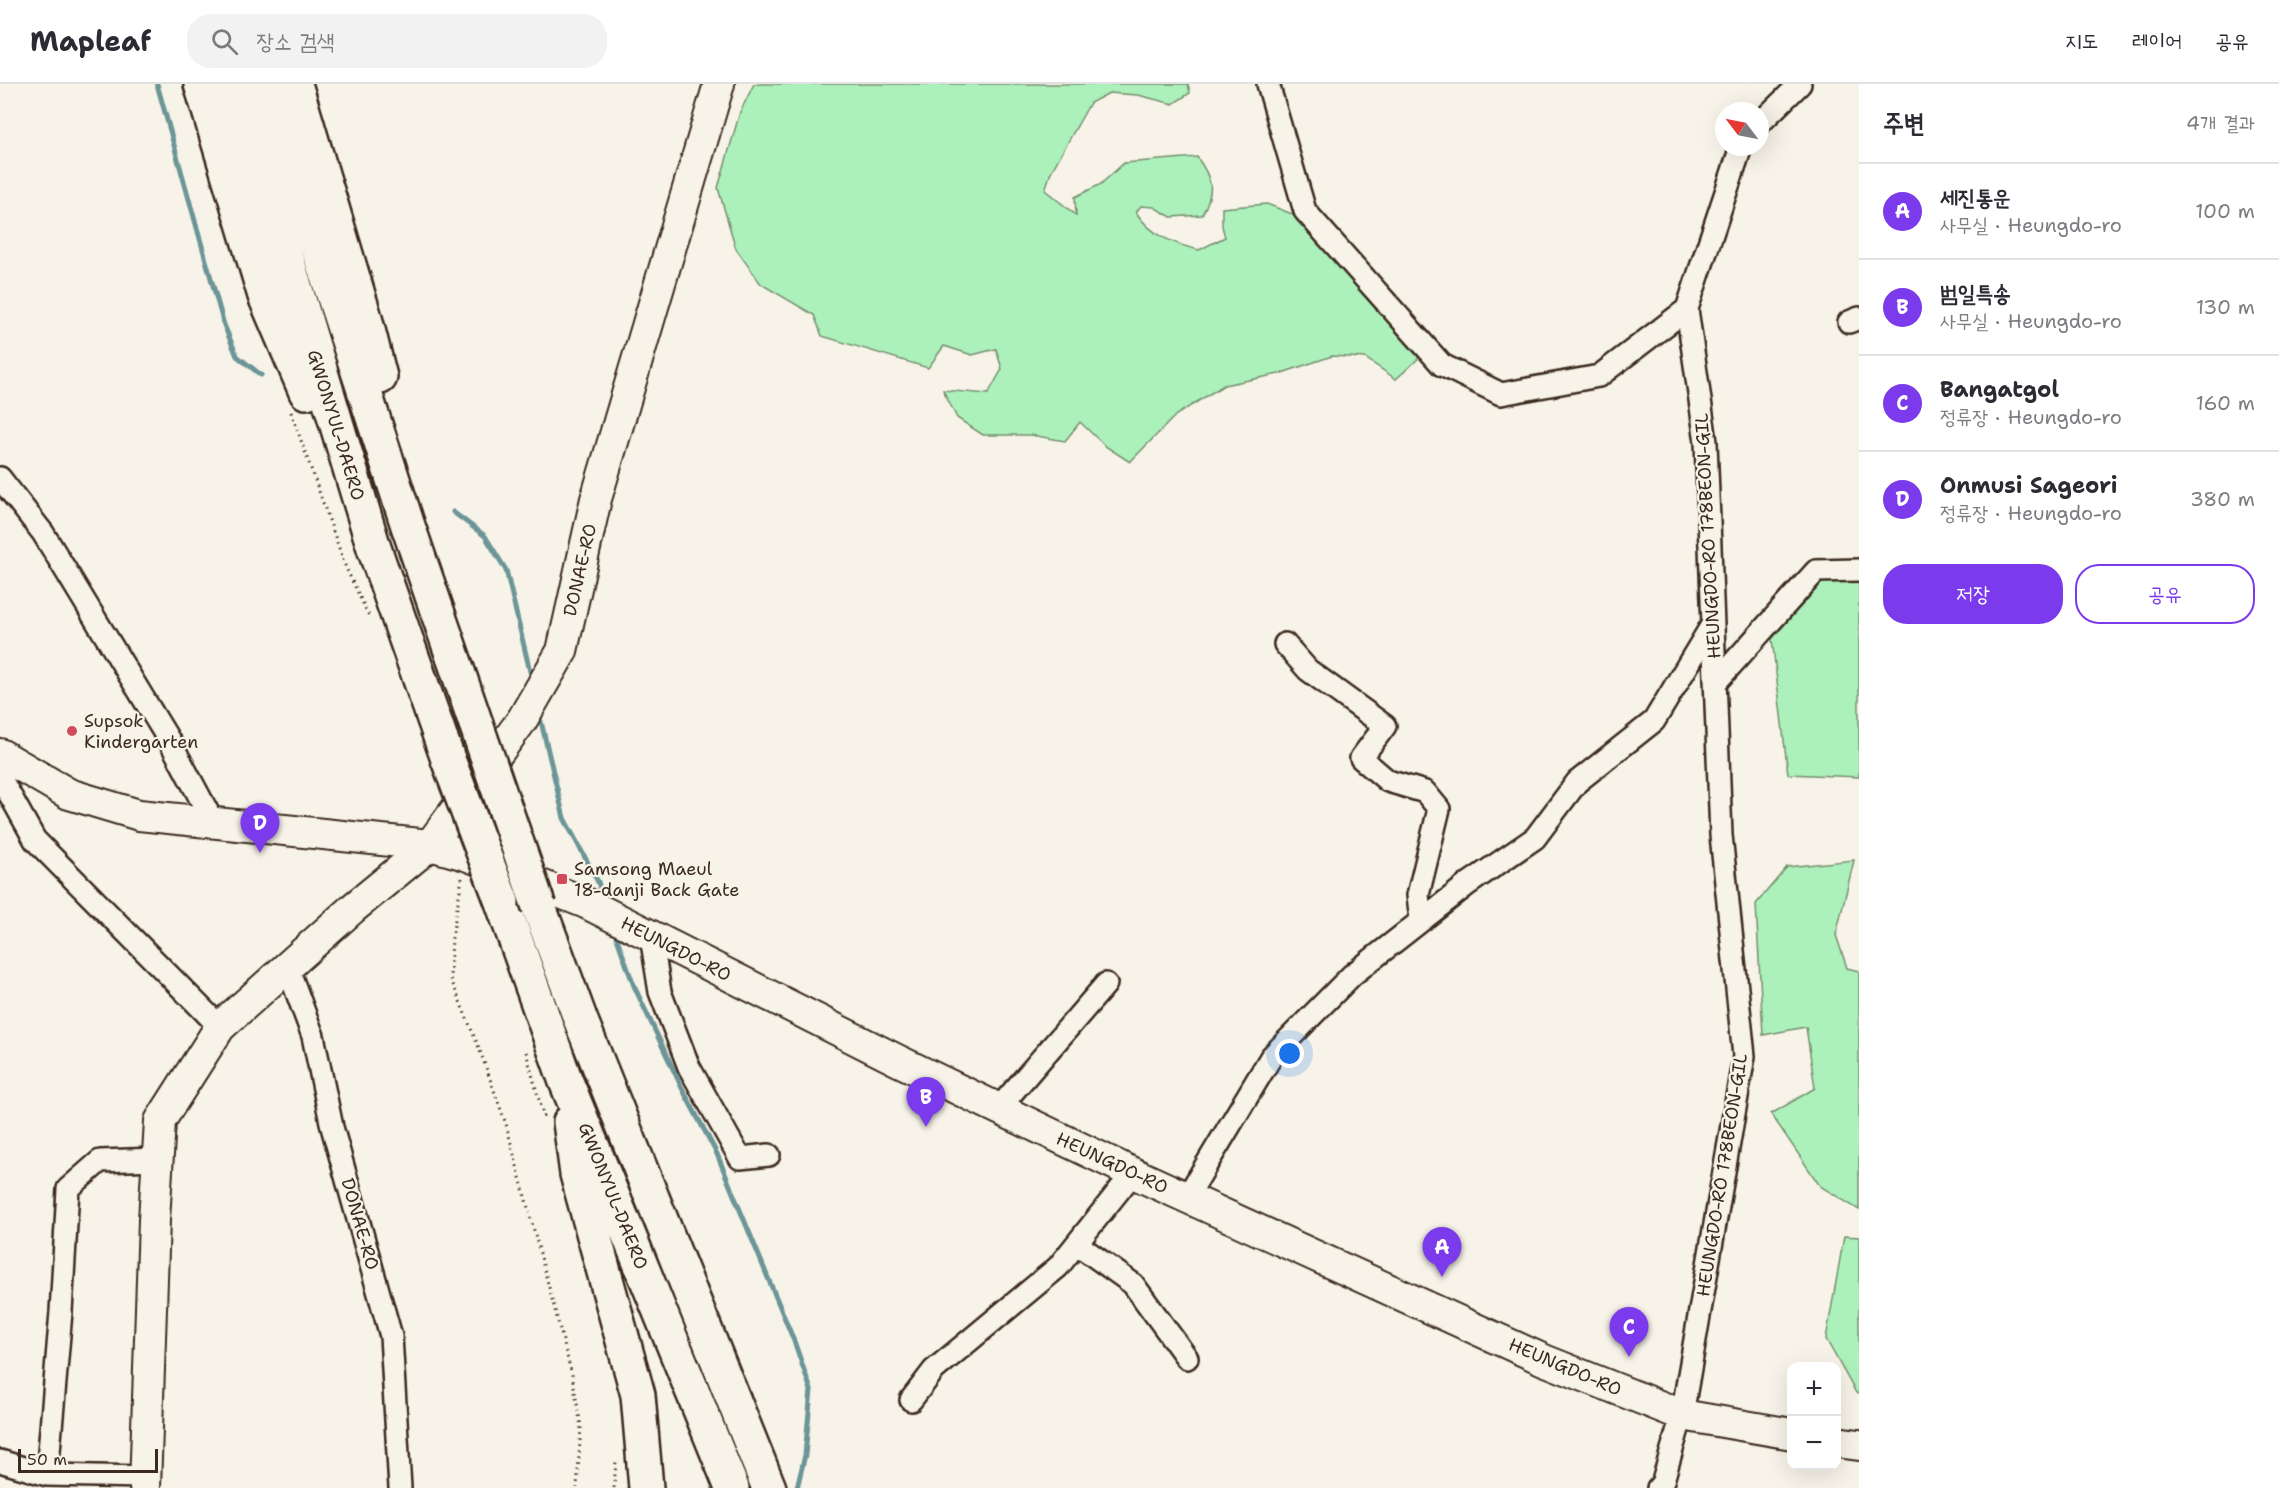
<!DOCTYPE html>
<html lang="ko">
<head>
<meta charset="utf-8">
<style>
	body { margin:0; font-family:"Shantell Sans","Poor Story",sans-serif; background:#f2f2f3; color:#2b2b33 }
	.controls { position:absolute; right:18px; bottom:18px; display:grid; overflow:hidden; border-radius:12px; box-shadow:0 6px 24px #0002 }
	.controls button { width:54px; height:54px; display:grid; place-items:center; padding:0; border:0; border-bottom:2px solid #e1e1e2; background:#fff; color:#2b2b33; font:30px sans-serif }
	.compass { position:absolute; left:1715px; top:18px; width:54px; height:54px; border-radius:50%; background:#fff; box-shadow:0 6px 24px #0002; rotate:302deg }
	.scale { position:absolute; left:18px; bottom:15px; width:140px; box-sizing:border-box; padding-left:6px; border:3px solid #3b2a1e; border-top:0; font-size:16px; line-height:21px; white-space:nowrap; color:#3b2a1e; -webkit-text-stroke:4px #f7f3e8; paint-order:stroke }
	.you { position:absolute; left:1290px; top:970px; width:21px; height:21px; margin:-15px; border:4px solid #fff; border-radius:50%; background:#1a73e8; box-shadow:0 0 0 9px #1a73e833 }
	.badge { display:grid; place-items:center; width:39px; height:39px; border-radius:50%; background:#7c3aed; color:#fff; font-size:20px; font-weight:700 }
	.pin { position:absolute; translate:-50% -50px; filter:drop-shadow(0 2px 3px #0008) }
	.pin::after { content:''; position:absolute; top:32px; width:21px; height:18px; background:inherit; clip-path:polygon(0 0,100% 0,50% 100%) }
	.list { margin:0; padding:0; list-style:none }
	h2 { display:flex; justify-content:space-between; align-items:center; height:78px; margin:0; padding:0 24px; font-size:26px }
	h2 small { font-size:20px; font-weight:400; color:#7c7c81 }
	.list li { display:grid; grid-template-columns:39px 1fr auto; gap:18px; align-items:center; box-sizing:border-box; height:96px; padding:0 24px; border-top:2px solid #e1e1e2 }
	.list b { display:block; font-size:22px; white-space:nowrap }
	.list p { margin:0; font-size:20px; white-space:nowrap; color:#7c7c81 }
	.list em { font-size:20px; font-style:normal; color:#7c7c81 }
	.actions { display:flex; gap:12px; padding:18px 24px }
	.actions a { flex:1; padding:14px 0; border:2px solid #7c3aed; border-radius:24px; text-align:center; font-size:21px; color:#7c3aed }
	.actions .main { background:#7c3aed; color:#fff }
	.icon { flex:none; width:33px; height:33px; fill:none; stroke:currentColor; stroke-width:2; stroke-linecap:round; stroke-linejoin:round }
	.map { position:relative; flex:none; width:1859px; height:1404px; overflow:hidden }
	header { display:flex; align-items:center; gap:36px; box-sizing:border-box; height:84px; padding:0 30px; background:#fff; border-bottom:2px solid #e1e1e2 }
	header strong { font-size:28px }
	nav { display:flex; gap:33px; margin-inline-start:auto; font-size:21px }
	.search { width:420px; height:54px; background:#f2f2f3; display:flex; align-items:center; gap:15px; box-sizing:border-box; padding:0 21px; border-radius:24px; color:#7c7c81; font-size:22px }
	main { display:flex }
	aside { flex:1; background:#fff }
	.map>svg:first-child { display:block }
</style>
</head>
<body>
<header>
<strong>Mapleaf</strong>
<div class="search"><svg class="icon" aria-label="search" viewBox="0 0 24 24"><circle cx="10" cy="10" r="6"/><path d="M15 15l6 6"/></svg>장소 검색</div>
<nav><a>지도</a><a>레이어</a><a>공유</a></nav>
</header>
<main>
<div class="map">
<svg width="1859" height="1404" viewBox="0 0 1859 1404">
	<rect width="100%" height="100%" fill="#f7f3e8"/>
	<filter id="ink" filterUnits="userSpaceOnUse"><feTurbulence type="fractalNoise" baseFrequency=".0167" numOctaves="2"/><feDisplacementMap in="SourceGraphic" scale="12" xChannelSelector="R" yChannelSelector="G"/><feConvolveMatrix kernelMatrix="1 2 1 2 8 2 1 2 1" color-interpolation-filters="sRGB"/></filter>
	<g filter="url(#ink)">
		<path fill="#acf1bc" stroke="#748e6d" stroke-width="1.5" d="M 754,0 L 1188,0 L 1190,9 L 1173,20 L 1138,11 L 1109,9 L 1090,19 L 1051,88 L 1045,106 L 1076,131 L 1075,113 L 1101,100 L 1124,79 L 1197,73 C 1213,96 1215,106 1202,131 L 1171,133 L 1154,123 L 1141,122 L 1136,128 C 1150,151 1174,160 1199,166 L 1225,153 L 1222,142 L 1222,124 L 1267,120 L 1297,132 L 1337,176 L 1419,274 L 1396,295 L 1365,274 L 1332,272 L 1279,290 L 1224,301 L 1176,331 L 1130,378 L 1105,362 L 1080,338 L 1065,357 L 1031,351 L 983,351 L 957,334 L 943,306 L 988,310 L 1002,285 L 996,265 L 972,271 L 944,262 L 928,284 L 822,252 L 814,231 L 761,200 L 736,165 L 718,104 L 740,28 Z
			M 1859,476 L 1859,693 L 1788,690 L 1772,555 L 1841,477 Z
			M 1854,776 L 1836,851 L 1847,884 L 1859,887 L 1859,1126 L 1820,1102 L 1771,1030 L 1815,1004 L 1806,943 L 1763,951 L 1756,820 L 1787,783 Z
			M 1844,1152 L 1859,1153 L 1859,1310 L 1856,1309 L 1826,1255 Z"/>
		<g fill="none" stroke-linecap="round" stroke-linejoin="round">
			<path stroke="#6c9597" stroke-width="5" d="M 157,0 L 224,241 L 237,272 L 261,291
				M 453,428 L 485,452 L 506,486 L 532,596
				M 539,629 L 564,734 L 598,798 L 604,817
				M 614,846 L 634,902 L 682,1004 L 717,1070 L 794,1257 L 811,1306 L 805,1371 L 797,1404"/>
			<defs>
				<path id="street" d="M 1268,0 L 1305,127 L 1442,281 L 1501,310 L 1599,292 L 1687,225
					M 1760,39 L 1800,0
					M 1849,238 L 1859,234
					M 0,394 L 43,449 L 173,663 L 213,738
					M 1285,560 L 1308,586 L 1385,642 L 1361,674 L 1388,697 L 1425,708 L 1439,725 L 1418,811 L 1421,837
					M 1716,598 L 1816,487 L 1859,486
					M 0,693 L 35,756 L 220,943
					M 651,852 L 660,908 L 689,983 L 740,1074 L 769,1071
					M 287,882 L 313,952 L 332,1043 L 391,1252 L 400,1404
					M 998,1025 L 1106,900
					M 1187,1113 L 1271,973 L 1352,891 L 1468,800 L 1535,754 L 1577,698 L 1654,637 L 1712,541
					M 1077,1160 L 1133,1200 L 1187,1274
					M 911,1316 L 934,1286 L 1058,1183 L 1133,1089
					M 0,1377 L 47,1391 L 145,1393
					M 47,1391 L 61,1228 L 68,1105 L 100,1077 L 157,1075
					M 1658,1404 L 1662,1400 L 1682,1331 L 1744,972 L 1721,751 L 1706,358 L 1687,225 L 1741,63"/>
				<path id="secondary" d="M 0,670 L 69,710 L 139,731 L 430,761 L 466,771 L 586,819 L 897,976 L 1133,1089 L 1544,1276 L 1682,1331 L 1792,1350
					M 1836,1358 L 1859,1361
					M 145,1404 L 154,1136 L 160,1037 L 220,943 L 352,825 L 430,761 L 522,636 L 562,567 L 596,415 L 719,0"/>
				<path id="highway" d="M 201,0 L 265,212 L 306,308
					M 234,0 L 374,464 L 449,678
					M 265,0 L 408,442 L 476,640
					M 295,0 L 365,234 L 380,293
					M 502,818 L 565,995 L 732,1404
					M 539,823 L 581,937 L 769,1404
					M 570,1038 L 577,1090 L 638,1311 L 646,1404"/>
			</defs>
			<use href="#street" stroke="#3b2a1e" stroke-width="26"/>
			<use href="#secondary" stroke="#3b2a1e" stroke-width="34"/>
			<use href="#highway" stroke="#3b2a1e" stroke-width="38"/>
			<path stroke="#3b2a1e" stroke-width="3" stroke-dasharray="1.5 4.5" stroke-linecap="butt" d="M 291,328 L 346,484 L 369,532
				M 462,794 L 452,854 L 450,893 L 479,964 L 506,1040 L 572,1291 L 581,1342 L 577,1404
				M 526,968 L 544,1034
				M 614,1404 L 616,1377"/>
			<use href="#street" stroke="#f7f3e8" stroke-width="21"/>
			<use href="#secondary" stroke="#f7f3e8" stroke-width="30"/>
			<use href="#highway" stroke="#f7f3e8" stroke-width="33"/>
			<defs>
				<path id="highway-bridge" d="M 476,640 L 539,823
					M 449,678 L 502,818"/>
			</defs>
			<use href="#highway-bridge" stroke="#3b2a1e" stroke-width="38" stroke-linecap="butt"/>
			<use href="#highway-bridge" stroke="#f7f3e8" stroke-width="33"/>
		</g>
	</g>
	<g fill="#d1495b" stroke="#f7f3e8" stroke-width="2">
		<circle cx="72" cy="647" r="6"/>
		<rect x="556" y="789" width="12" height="12" rx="3"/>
	</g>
	<g text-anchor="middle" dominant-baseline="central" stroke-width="4.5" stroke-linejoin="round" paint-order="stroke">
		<g font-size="18" fill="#3b2a1e" stroke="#f7f3e8">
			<text transform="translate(336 341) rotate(73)">GWONYUL-DAERO</text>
			<text transform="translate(1708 452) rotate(-93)">HEUNGDO-RO 178BEON-GIL</text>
			<text transform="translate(580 486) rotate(-77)">DONAE-RO</text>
			<text transform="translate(676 865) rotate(27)">HEUNGDO-RO</text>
			<text transform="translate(1112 1079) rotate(25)">HEUNGDO-RO</text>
			<text transform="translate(1722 1091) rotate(-81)">HEUNGDO-RO 178BEON-GIL</text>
			<text transform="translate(613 1112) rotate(68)">GWONYUL-DAERO</text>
			<text transform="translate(360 1140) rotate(74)">DONAE-RO</text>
			<text transform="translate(1565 1283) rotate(23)">HEUNGDO-RO</text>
		</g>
		<g font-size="18" fill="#3b2a1e" stroke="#f7f3e8" text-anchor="start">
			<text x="84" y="637">Supsok<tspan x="84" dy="21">Kindergarten</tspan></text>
			<text x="574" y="785">Samsong Maeul<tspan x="574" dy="21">18-danji Back Gate</tspan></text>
		</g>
	</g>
</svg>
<div class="controls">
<button>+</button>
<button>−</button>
</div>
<svg class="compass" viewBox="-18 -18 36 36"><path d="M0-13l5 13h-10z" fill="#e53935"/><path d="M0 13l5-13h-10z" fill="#7c7c81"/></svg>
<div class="scale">50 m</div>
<div class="you"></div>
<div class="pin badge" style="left:1442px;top:1193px">A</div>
<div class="pin badge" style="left:926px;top:1043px">B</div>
<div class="pin badge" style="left:1629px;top:1273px">C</div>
<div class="pin badge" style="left:260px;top:769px">D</div>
</div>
<aside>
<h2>주변<small>4개 결과</small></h2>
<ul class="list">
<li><span class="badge">A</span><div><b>세진통운</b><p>사무실 · Heungdo-ro</p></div><em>100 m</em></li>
<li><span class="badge">B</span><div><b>범일특송</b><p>사무실 · Heungdo-ro</p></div><em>130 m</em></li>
<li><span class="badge">C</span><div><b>Bangatgol</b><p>정류장 · Heungdo-ro</p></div><em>160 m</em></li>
<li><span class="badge">D</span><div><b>Onmusi Sageori</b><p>정류장 · Heungdo-ro</p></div><em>380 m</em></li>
</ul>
<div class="actions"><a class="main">저장</a><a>공유</a></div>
</aside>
</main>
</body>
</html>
